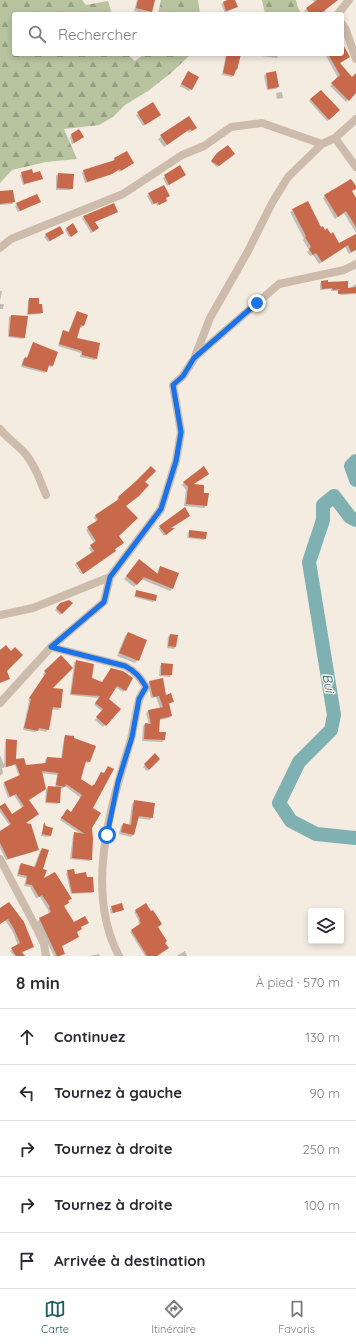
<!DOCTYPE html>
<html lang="fr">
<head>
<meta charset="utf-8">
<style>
	body { margin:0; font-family:Quicksand,sans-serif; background:#f2f2f3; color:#2b2b33 }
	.controls { position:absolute; right:12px; bottom:12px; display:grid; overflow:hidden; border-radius:4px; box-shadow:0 2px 6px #0003 }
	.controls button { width:36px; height:36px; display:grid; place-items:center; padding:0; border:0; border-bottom:1px solid #e1e1e2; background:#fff; color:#2b2b33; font:20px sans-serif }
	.stop { position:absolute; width:12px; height:12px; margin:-9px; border:3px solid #1a73e8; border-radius:50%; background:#fff }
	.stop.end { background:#1a73e8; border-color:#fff; box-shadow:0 1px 4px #0008 }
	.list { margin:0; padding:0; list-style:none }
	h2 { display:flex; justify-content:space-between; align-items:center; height:52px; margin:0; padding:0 16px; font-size:17px }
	h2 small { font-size:13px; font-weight:400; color:#7c7c81 }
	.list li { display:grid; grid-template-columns:26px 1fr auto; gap:12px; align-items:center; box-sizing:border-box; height:56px; padding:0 16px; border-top:1px solid #e1e1e2 }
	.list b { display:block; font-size:15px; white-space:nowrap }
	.list em { font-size:13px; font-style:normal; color:#7c7c81 }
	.icon { flex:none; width:22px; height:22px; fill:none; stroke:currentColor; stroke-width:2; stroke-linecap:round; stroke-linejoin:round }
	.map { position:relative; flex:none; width:356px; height:956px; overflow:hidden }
	.search { position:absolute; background:#fff; box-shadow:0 2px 6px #0003; left:12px; right:12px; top:12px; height:44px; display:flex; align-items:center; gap:10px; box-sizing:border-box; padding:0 14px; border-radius:4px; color:#7c7c81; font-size:15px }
	.sheet { height:332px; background:#fff }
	nav { display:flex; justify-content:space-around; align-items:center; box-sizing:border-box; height:56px; border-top:1px solid #e1e1e2; background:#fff; font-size:11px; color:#7c7c81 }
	nav a { display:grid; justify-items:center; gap:2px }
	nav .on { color:#1f5a5e }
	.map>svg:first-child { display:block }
</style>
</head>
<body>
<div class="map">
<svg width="356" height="956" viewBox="0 0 356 956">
	<defs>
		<pattern id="forest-firs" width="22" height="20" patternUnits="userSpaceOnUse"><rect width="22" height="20" fill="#b8c4a0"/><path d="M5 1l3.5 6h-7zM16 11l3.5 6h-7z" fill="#97a083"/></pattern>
	</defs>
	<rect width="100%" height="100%" fill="#f4ebe1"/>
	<path fill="url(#forest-firs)" d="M 0,0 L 82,0 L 86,5 L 108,1 L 112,14 L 14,14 L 14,54 L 127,54 L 135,61 L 144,54 L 191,54 L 171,73 L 148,91 L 125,105 L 113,117 L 99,125 L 64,129 L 77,159 L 46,162 L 12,170 L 0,183 Z
		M 161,0 L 198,0 L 200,14 L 158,14 Z
		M 262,0 L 296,0 L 298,8 L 302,14 L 265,14 Z"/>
	<path fill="#0003" d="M 137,0 L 154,0 L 150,14 L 141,14 L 142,13 L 134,11 Z
		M 230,0 L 234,0 L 237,7 L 225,13 L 221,4 Z
		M 313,0 L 337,0 L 325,10 L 327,14 L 307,14 L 304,11 L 315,3 Z
		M 342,45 L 348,57 L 339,64 L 352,78 L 356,80 L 356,92 L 346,102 L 330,86 L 338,78 L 325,54 L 342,54 Z
		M 226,54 L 240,54 L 237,69 L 232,77 L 222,75 Z
		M 261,54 L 279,54 L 277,58 L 261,56 Z
		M 276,72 L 278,87 L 276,89 L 267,90 L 264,76 L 266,74 Z
		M 187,74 L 191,89 L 189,91 L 180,86 Z
		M 282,92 L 283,98 L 277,99 L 276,93 Z
		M 311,99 L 338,110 L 327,121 L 309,101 Z
		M 153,104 L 158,117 L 143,126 L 136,115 Z
		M 188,117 L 193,130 L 189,133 L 187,131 L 164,147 L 158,139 Z
		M 72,135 L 81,139 L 72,144 L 70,137 Z
		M 126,152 L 131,164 L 119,172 L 118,170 L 110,175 L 85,183 L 82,173 L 84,171 L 113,162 L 114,159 Z
		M 232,155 L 217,167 L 211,162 L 216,156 Z
		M 180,167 L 183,176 L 167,186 L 163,178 Z
		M 31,170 L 32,174 L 42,179 L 23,185 L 20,175 Z
		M 58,174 L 72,189 L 70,190 L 56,190 L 56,176 Z
		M 353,190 L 351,192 L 356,200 L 356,233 L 344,213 L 335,219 L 323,198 L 325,196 Z
		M 0,192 L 14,202 L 12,204 L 0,205 Z
		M 149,194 L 165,199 L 164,202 L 157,206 L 156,203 L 152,205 L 147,196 Z
		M 40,202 L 18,212 L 15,206 L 17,204 Z
		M 293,210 L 321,228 L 339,244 L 356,235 L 356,250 L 349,254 L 345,247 L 319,264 L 313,255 L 310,256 L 307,252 L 309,250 L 303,240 L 304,239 L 290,212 Z
		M 117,212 L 94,222 L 96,230 L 91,233 L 82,218 L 84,217 Z
		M 66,228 L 75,234 L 69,237 L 65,230 Z
		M 46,235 L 61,235 L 48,242 L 44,237 Z
		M 321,282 L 347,290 L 356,284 L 356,294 L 340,295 L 340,291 L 331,291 L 331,289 L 320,290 L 320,283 Z
		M 0,291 L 2,291 L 0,301 Z
		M 29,299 L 38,305 L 42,313 L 40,314 L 27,315 L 28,301 Z
		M 0,304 L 4,304 L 3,309 L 0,309 Z
		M 77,312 L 87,315 L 83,326 L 81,328 L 79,327 L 76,339 L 96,358 L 95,360 L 80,357 L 81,353 L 58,346 L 62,333 L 64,331 L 68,333 Z
		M 11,316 L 24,338 L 23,339 L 8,337 L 9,317 Z
		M 33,343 L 53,366 L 51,367 L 48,366 L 45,373 L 21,367 L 23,360 L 25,358 L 27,358 Z
		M 184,482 L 192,485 L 203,494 L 206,506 L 204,508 L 184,506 L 186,490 L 182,485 Z
		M 136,483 L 125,506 L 92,553 L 89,548 L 94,543 L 86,530 L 97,522 L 94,518 L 95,516 L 118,501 L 117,499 L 118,498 Z
		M 189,516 L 169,529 L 173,529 L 164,536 L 158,528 Z
		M 190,531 L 206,538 L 204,540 L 187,538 L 188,533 Z
		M 137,563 L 157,574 L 158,570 L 160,567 L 178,574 L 172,589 L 170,591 L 141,579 L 134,587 L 124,579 Z
		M 76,564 L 82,574 L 81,574 L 75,565 Z
		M 137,591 L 155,601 L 153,602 L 134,597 Z
		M 71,603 L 60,615 L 55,610 L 61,604 Z
		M 128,633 L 138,660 L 135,663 L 117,656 L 125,636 Z
		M 170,635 L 175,647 L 174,649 L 167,648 L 168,637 Z
		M 61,657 L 51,688 L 60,708 L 58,710 L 52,709 L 48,729 L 46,732 L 38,730 L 35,732 L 23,730 L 29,701 L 28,700 L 44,676 L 43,674 Z
		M 76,661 L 91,679 L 102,683 L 123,672 L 125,690 L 123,692 L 115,687 L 108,700 L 119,709 L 103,727 L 95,720 L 102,711 L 94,705 L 99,698 L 70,695 L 74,663 Z
		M 162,664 L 171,675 L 170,677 L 159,676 L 160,666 Z
		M 150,681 L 173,701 L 168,704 L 171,716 L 169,718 L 159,720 L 158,733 L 165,733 L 164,740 L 162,742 L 142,741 L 143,726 L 145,724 L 149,725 L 146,713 L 148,711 L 160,708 L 156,697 L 151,698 L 148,684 Z
		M 65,736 L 90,761 L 88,763 L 85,762 L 80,779 L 92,809 L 91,859 L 89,861 L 70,859 L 73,835 L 75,833 L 81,834 L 60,820 L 66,812 L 71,813 L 81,798 L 65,786 L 62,789 L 60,788 L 59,802 L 57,804 L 45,803 L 46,789 L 48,787 L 55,788 L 57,775 L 41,773 L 45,789 L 28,800 L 24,823 L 38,849 L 36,851 L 6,860 L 0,848 L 0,832 L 10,826 L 0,812 L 0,808 L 12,816 L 22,808 L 14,795 L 8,798 L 3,784 L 19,777 L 15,765 L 2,768 L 3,773 L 0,776 L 0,755 L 4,765 L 5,742 L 7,740 L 15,761 L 25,766 L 45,764 L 45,760 L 47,758 L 61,759 L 64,738 Z
		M 155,755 L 159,759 L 147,771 L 143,767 Z
		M 135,801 L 152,817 L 150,820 L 137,818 L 133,835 L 131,837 L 119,834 L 121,826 L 123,824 L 129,825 L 132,804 Z
		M 44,824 L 50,836 L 49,837 L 41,836 Z
		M 42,849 L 41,869 L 43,880 L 55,873 L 71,899 L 63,906 L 73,924 L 80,928 L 76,932 L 78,937 L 61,947 L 63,954 L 61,956 L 54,956 L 37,921 L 49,914 L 48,910 L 40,897 L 36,898 L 30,887 L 24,886 L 26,878 L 17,876 L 19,866 L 21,864 L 34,867 L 40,851 Z
		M 73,870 L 74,875 L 86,879 L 93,892 L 92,893 L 71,894 L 66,873 Z
		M 146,904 L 157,927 L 156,956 L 145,956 L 130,932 L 140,925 L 138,922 L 139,921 L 134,912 Z
		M 112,907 L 123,909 L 111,914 L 110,909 Z
		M 0,909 L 33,947 L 21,953 L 23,956 L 14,956 L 10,951 L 18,946 L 13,932 L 5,920 L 0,924 Z
		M 185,951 L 187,956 L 177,956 L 178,955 Z
		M 99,954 L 100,956 L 89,956 Z"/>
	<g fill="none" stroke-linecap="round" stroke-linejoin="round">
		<path stroke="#7fb0b2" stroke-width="14" d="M 356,461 L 351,466 L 356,480
			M 356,520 L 350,517 L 334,496 L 323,505 L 323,520 L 309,562 L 334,715 L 331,730 L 299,762 L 279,803 L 291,821 L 316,834 L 356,838"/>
	</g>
	<path fill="#c8694b" d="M 138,0 L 155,0 L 152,12 L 136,8 Z
		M 227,0 L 235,0 L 238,7 L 226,11 L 223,2 Z
		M 317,0 L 338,0 L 320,14 L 310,14 L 306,8 Z
		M 342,43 L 350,57 L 340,63 L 352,77 L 356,73 L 356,93 L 349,101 L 331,83 L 340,75 L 328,54 L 342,54 Z
		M 227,54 L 241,54 L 237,70 L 236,69 L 234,76 L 223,73 Z
		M 188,71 L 199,77 L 192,90 L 181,84 Z
		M 276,71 L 279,87 L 268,89 L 266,73 Z
		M 321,90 L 340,110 L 329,120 L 310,99 Z
		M 153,102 L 161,115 L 145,125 L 137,112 Z
		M 189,116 L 197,128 L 192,131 L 190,129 L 167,145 L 160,135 Z
		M 79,129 L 84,137 L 74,143 L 71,134 Z
		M 228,145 L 235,154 L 219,166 L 211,161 L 217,153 Z
		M 127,151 L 134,163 L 121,171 L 120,169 L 112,174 L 87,182 L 83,170 L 115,160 L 114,158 Z
		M 180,165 L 186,175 L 169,185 L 164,175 Z
		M 32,169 L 33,173 L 40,171 L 43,179 L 24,184 L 21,172 Z
		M 58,173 L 74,174 L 73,189 L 57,188 Z
		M 351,179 L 356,186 L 356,189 L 352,191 L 356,198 L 356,227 L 346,211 L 338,217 L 324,195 Z
		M 164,185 L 170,196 L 166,198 L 167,201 L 159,205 L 158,202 L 154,204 L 148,193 Z
		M 13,190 L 15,202 L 0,204 L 0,191 Z
		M 37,194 L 41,202 L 20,211 L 16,203 Z
		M 308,201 L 321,227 L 323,226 L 325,230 L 327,228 L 331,234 L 333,232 L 339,243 L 356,234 L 356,250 L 351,252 L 348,245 L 322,262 L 316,253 L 313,255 L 309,249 L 311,247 L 305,237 L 306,236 L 292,209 Z
		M 114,203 L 118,212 L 95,222 L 99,228 L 93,232 L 83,216 Z
		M 73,223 L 78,232 L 71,237 L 66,228 Z
		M 60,226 L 64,233 L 50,241 L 45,234 Z
		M 328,280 L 328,282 L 348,281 L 348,288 L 356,287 L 356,293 L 338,294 L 338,290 L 341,289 L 333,290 L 332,288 L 322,289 L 321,281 Z
		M 29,298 L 39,298 L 39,304 L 42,304 L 43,313 L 28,314 Z
		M 77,311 L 88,315 L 84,326 L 81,325 L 77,338 L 100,343 L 97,359 L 82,355 L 82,351 L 59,344 L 63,330 L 69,332 Z
		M 11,315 L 28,316 L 25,338 L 9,336 Z
		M 33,342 L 58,352 L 53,366 L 49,365 L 47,372 L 22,365 L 25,357 L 27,358 Z
		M 151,466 L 156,471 L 145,482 L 149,485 L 139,496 L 126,506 L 138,518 L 119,536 L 124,543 L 115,549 L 116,551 L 83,574 L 76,563 L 94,551 L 90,545 L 96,541 L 87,527 L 98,520 L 95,515 L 119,499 L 118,497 L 135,482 Z
		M 204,466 L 209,474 L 194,484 L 204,485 L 204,493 L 209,493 L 207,506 L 186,504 L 188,487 L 183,482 Z
		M 185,507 L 190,516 L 171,528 L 175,528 L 166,535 L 159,526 Z
		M 189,530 L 207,532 L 206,539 L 189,537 Z
		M 139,559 L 158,574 L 160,566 L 179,573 L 173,589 L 144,577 L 137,585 L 126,576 Z
		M 136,590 L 157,595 L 156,601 L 135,596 Z
		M 69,600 L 73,603 L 62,614 L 56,608 L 60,603 Z
		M 128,632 L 147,640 L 139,661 L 119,653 Z
		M 170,634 L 178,635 L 176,647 L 168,646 Z
		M 6,645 L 11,651 L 15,647 L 23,655 L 7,671 L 10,679 L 0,683 L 0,650 Z
		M 61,655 L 73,668 L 53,688 L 63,689 L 61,708 L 53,707 L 49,730 L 39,728 L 38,731 L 24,728 L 31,699 L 29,698 L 46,673 L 44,671 Z
		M 76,660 L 94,664 L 92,678 L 102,682 L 111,668 L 123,671 L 133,678 L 126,691 L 117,686 L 109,699 L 121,709 L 106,726 L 96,717 L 103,709 L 95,703 L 100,696 L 71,694 Z
		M 161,663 L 173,664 L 172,675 L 161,675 Z
		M 163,678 L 166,695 L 171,693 L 174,702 L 169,703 L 172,716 L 160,719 L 159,732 L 166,732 L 165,740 L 144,739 L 145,723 L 151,724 L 148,710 L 163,707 L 159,696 L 153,697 L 149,681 Z
		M 65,735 L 74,736 L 74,738 L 96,746 L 90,762 L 86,761 L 81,779 L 92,786 L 93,785 L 94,785 L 101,772 L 104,773 L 108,766 L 114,769 L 93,808 L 101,813 L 92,828 L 93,839 L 92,860 L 72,858 L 74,832 L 85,834 L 61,818 L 67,809 L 71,812 L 82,795 L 66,784 L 65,787 L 56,785 L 58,773 L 42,771 L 46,789 L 29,800 L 39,814 L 26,823 L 31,824 L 39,850 L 8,859 L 0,843 L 0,831 L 11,824 L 0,808 L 0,806 L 5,803 L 12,814 L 24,806 L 16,794 L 10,797 L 4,782 L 20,775 L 16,764 L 6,767 L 6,739 L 17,740 L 16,759 L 24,758 L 26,765 L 46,763 L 47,757 L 62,758 Z
		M 155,753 L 160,759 L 149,770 L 144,764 Z
		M 48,786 L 61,787 L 60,803 L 46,802 Z
		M 134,800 L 155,803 L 153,818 L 139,816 L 134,835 L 121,832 L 123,823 L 131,825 Z
		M 44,822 L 46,826 L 53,828 L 51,836 L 42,834 Z
		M 42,848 L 49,850 L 43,869 L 47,870 L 44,878 L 55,872 L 72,899 L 68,900 L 69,903 L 64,906 L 74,922 L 85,916 L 89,923 L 81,927 L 82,929 L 77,932 L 79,937 L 62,946 L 65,954 L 59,956 L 57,956 L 39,918 L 51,912 L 49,908 L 50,907 L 42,895 L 39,897 L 32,885 L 26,884 L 27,876 L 18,874 L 21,863 L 35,867 Z
		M 74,869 L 75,874 L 86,872 L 87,877 L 93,877 L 94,892 L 72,893 L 67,870 Z
		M 9,902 L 24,922 L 34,947 L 22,952 L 25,956 L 16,956 L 11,948 L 20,943 L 14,929 L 8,919 L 0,924 L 0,908 Z
		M 122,903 L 124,910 L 113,913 L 111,906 Z
		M 146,903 L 151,911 L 153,910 L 162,924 L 158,927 L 167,941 L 165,943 L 169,948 L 157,956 L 147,956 L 131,930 L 141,923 L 139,920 L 140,919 L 135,910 Z"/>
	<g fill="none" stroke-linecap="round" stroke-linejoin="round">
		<path stroke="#cdbbac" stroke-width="8" d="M 338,14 L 349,0
			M 342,24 L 346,30 L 356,59
			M 335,138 L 356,167
			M 0,248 L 11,239 L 123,194 L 182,155 L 204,146 L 231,127 L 262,123 L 322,144
			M 195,357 L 279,284 L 344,270 L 356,264
			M 0,429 C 7,438 15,443 23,451 C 34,463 40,480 46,495
			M 0,615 L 33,608 L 110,577
			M 51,647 L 125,666 C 135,671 140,677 146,687 C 144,691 140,696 139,700 C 136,713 134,726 131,739 C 111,806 84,890 119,956
			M 0,703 L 51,647 L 104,602 L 110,577 L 161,509 L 176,461 L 181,432 L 173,385 L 183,376 L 194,359 L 210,318 L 247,253 L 272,203 L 288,177 L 322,144 L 335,138 L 356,119
			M 0,859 L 38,931 L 44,944 L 46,956"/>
	</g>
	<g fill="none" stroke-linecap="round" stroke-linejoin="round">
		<path stroke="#1a73e8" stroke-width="5" d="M 107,835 L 118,782 L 132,737 L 139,699 L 146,687 C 140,677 135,671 125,666 L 51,647 L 104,602 L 110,577 L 161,509 L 176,461 L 181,432 L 173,385 L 183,376 L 194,358 L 257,303"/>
	</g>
	<g text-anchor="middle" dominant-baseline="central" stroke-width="3" stroke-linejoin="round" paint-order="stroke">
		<g font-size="13" font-style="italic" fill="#1f5a5e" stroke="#fbf5ee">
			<text transform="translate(329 683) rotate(81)">Bui</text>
		</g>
	</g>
</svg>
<div class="controls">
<button><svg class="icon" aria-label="layers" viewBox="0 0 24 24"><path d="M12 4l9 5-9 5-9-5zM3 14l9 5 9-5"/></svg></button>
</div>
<div class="stop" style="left:107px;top:835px"></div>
<div class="stop end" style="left:257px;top:303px"></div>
<div class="search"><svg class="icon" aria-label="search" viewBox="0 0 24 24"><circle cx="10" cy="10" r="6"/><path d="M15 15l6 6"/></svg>Rechercher</div>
</div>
<section class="sheet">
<h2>8 min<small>À pied · 570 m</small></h2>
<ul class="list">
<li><svg class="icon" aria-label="ahead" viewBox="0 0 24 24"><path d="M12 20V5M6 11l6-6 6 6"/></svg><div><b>Continuez</b></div><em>130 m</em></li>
<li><svg class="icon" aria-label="left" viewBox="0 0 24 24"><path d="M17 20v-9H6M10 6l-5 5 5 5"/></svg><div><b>Tournez à gauche</b></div><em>90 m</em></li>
<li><svg class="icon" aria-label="right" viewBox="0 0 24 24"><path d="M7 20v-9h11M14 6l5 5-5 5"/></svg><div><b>Tournez à droite</b></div><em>250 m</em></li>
<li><svg class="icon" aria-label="right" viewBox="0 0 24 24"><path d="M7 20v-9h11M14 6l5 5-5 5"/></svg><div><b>Tournez à droite</b></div><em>100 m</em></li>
<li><svg class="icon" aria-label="arrive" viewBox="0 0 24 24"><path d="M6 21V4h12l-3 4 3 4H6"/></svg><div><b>Arrivée à destination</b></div></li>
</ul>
</section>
<nav>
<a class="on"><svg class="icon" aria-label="map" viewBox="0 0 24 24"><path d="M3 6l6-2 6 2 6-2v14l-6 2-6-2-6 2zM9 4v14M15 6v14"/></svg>Carte</a>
<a><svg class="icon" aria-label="directions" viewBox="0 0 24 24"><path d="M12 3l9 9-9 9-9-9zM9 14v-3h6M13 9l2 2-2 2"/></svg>Itinéraire</a>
<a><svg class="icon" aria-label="saved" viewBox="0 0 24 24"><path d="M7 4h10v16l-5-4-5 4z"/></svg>Favoris</a>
</nav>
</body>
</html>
